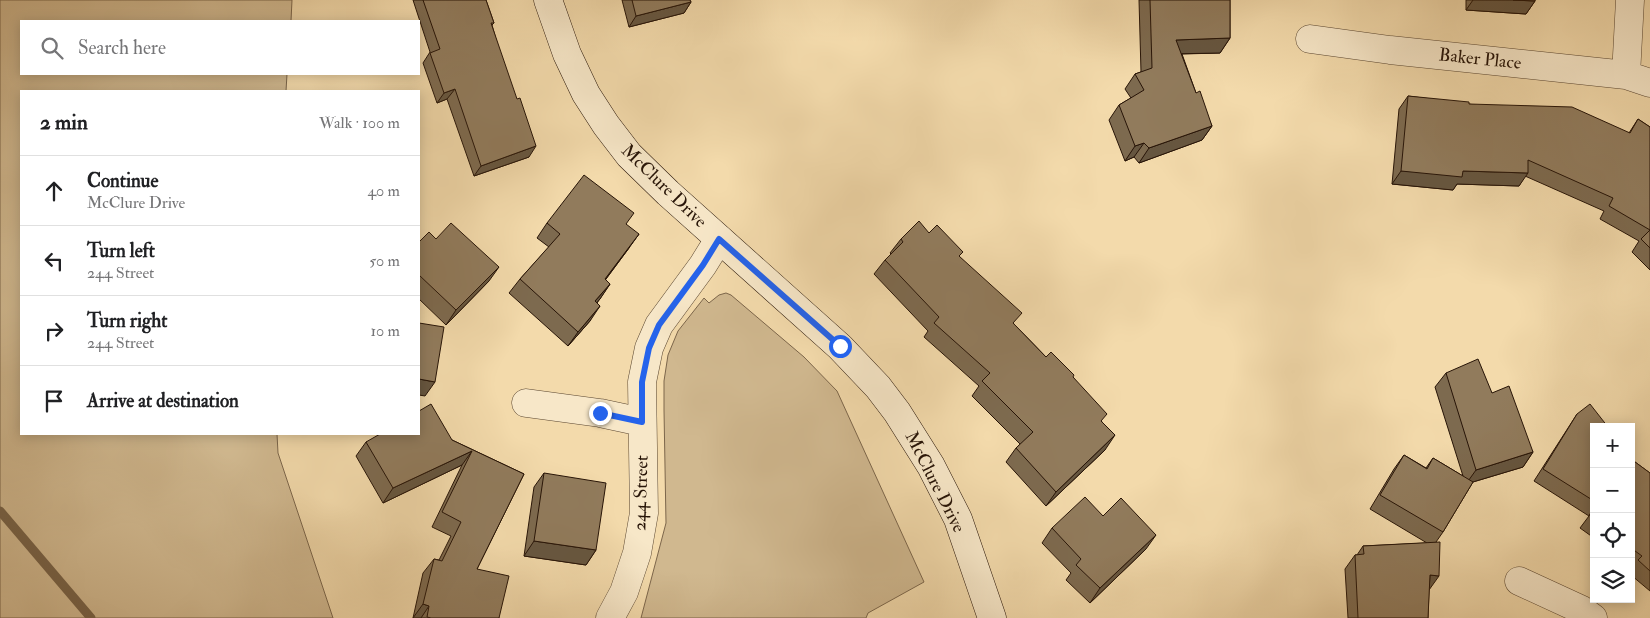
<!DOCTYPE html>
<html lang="en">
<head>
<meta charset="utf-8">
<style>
	body { margin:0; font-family:"IM FELL Double Pica",serif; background:#f6f6f6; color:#202124 }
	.controls { position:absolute; right:15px; bottom:15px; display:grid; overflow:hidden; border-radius:0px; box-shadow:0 2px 12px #0003 }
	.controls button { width:45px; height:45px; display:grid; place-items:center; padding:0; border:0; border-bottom:1px solid #e0e0e0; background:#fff; color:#202124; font:25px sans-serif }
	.stop { position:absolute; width:15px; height:15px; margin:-11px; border:4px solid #2563eb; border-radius:50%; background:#fff }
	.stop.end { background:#2563eb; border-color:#fff; box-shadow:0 1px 5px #0008 }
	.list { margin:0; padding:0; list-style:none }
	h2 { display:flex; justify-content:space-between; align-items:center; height:65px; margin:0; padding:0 20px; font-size:21px }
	h2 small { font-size:16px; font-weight:400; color:#757577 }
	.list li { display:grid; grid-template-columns:32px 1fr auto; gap:15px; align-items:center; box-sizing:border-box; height:70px; padding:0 20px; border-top:1px solid #e0e0e0 }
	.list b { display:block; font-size:19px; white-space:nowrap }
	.list p { margin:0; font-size:16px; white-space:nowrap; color:#757577 }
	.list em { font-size:16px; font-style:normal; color:#757577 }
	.icon { flex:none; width:28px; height:28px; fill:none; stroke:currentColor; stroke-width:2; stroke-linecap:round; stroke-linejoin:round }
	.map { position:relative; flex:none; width:1650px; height:618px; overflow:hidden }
	.search { position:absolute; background:#fff; box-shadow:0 2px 12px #0003; left:20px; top:20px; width:400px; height:55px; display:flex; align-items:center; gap:12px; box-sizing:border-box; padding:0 18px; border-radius:0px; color:#757577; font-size:19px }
	.panel { position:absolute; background:#fff; box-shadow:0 2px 12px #0003; left:20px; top:90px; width:400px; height:345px; border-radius:0px }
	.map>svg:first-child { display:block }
</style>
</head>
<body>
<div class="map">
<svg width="1650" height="618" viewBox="0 0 1650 618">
	<rect width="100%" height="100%" fill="#f3daab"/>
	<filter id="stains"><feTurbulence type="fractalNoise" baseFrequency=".004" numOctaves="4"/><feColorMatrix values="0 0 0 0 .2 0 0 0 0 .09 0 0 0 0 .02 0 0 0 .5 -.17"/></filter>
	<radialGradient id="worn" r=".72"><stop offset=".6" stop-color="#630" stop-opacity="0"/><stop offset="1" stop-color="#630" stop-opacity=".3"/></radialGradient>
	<path fill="#d0b88f" stroke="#7c664b" d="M 0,0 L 292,0 L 291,21 L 21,21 L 21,74 L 287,74 L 286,91 L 21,91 L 21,434 L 277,434 L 278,453 L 333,618 L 0,618 Z
		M 726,293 L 731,295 L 804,357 L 837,391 L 924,582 L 868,613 L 866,618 L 641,618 L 666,523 L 664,410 L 664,381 L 668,355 L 678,331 L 704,298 L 709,303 L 719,295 Z"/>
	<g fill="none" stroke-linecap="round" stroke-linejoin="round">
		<path stroke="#786348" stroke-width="9" d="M 0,511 L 91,618"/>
		<defs>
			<path id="street" d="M 1310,39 L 1390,50 L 1626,75 L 1650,83
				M 1626,75 L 1630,0
				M 526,403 L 600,413 L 642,422
				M 1519,581 L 1582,610 L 1593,618
				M 610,618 L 624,592 L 637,553 L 644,513 L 642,382 L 649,348 L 659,325 L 703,265 L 719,239"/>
			<path id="secondary" d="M 548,0 L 567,54 L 586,94 L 606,125 L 629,155 L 668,193 L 840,347 L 878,387 L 897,412 L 931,466 L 958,519 L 992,618"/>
		</defs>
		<use href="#street" stroke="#5a4630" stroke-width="29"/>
		<use href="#secondary" stroke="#271407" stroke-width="29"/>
		<use href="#street" stroke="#f7e7c8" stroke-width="28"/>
		<use href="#secondary" stroke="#f7e7c8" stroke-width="28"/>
	</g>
	<path fill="#7d6a4f" stroke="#271407" d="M 413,0 L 486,0 L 494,23 L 492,25 L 529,157 L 474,176 L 447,99 L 437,103 L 423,63 L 430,52 Z
		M 622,0 L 690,0 L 691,2 L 684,13 L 629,27 Z
		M 1139,0 L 1230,0 L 1230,38 L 1220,53 L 1182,54 L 1196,93 L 1212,126 L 1202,140 L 1139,163 L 1134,157 L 1125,161 L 1109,120 L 1119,105 L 1131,98 L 1125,89 L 1135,74 L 1141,72 Z
		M 1466,0 L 1535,0 L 1535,1 L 1526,14 L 1466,10 Z
		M 1408,96 L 1469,104 L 1629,133 L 1638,119 L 1650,127 L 1650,270 L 1632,252 L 1639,241 L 1600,219 L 1604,211 L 1525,176 L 1519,186 L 1457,184 L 1453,190 L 1392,184 L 1399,109 Z
		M 547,223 L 626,224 L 629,248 L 605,280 L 610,284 L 597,303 L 590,321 L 568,346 L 509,293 L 520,279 L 549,247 L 537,238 Z
		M 929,233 L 960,257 L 1014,324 L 1046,357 L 1073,377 L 1102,422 L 1105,450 L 1046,506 L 1006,462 L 1016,448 L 1020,444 L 972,396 L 979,386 L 924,337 L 928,331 L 874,274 L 885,260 L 891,254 L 890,253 L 901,239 Z
		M 436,239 L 489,281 L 446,325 L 419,299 L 419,242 Z
		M 1446,373 L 1492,393 L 1533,452 L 1523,467 L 1473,482 L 1443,532 L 1436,542 L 1429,590 L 1428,618 L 1348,618 L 1345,569 L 1355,555 L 1357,555 L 1363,546 L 1427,543 L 1370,509 L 1394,469 L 1404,455 L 1426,468 L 1433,458 L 1463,476 L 1435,387 Z
		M 1577,414 L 1594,427 L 1594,538 L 1580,528 L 1589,516 L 1534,481 Z
		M 452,440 L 524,474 L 477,569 L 499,618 L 413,618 L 423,573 L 434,559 L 439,560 L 451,536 L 432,527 L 462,465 L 383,503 L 356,456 L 366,442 Z
		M 1631,459 L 1650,473 L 1650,591 L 1631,575 L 1631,570 L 1633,568 L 1631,567 Z
		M 544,473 L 596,550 L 586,565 L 524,556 L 534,487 Z
		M 1103,516 L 1146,549 L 1090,603 L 1066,580 L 1071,573 L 1042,543 L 1052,528 Z"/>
	<path fill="#665640" stroke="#271407" d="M 1473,0 L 1513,0 L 1535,1 L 1526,14 L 1466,10 Z
		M 691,2 L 684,13 L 629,27 L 636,16 Z
		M 1230,38 L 1220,53 L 1166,54 L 1176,40 Z
		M 455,89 L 447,99 L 437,103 L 444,93 Z
		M 1212,126 L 1202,140 L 1139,163 L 1149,148 Z
		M 1144,143 L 1134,157 L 1125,161 L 1135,146 Z
		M 536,146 L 529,157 L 474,176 L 481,166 Z
		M 1401,171 L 1463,171 L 1528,173 L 1519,186 L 1457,184 L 1453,190 L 1392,184 Z
		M 639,234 L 629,248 L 595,294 L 605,279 Z
		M 499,267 L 489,281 L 446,325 L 456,310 Z
		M 610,284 L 600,299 L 585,316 L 595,301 Z
		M 600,306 L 590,321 L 568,346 L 578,332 Z
		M 419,379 L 435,382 L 425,396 L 419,395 Z
		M 1115,435 L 1105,450 L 1046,506 L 1056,492 Z
		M 472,451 L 462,465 L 383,503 L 393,488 Z
		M 1533,452 L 1523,467 L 1466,484 L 1476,470 Z
		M 1156,535 L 1146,549 L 1090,603 L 1100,588 Z
		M 534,541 L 596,550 L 586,565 L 524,556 Z
		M 1430,575 L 1439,576 L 1429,590 Z
		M 423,604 L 429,606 L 421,618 L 413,618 Z"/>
	<path fill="#917b5c" stroke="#271407" d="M 423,0 L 486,0 L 494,23 L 491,23 L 517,99 L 520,98 L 536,146 L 481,166 L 455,89 L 444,93 L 430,53 L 440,49 Z
		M 632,0 L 690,0 L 691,2 L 636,16 Z
		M 1150,0 L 1230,0 L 1230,38 L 1176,40 L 1196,93 L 1200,91 L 1212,126 L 1149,148 L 1144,143 L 1135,146 L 1119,105 L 1144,90 L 1135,74 L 1152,68 Z
		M 1513,0 L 1535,0 L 1535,1 Z
		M 1408,96 L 1469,102 L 1469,104 L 1572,107 L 1630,133 L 1638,119 L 1650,127 L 1650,230 L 1609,206 L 1613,198 L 1528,160 L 1528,173 L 1463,171 L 1462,177 L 1401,171 Z
		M 584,175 L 634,213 L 626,224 L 639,234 L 605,279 L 610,284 L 595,301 L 600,306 L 578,332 L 520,279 L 560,234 L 547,223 Z
		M 919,221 L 929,233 L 937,225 L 963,252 L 959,256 L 1022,313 L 1013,323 L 1046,357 L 1051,352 L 1074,375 L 1073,377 L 1107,414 L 1101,421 L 1115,435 L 1056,492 L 1016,448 L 1033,432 L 982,381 L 990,373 L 934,323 L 939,317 L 885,260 L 903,242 L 901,239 Z
		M 451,223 L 499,267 L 456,310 L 419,275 L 419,242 L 429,232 L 436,239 Z
		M 1650,230 L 1650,248 L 1641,239 Z
		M 419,323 L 444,327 L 435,382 L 419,379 Z
		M 1478,359 L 1492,393 L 1509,386 L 1533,452 L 1476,470 L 1446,373 Z
		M 431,404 L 452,440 L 524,474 L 477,569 L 509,576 L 499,618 L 431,618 L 427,617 L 429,606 L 423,604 L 434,559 L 442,561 L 461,522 L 442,512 L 472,451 L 393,488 L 366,442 L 380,434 L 419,434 L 419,411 Z
		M 1590,404 L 1608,427 L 1594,427 L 1594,501 L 1543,469 L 1577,414 Z
		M 1404,455 L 1427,469 L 1433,458 L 1473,482 L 1443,532 L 1380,495 Z
		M 1631,459 L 1650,473 L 1650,571 L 1638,560 L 1642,556 L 1631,548 Z
		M 544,473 L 606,483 L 596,550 L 534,541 Z
		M 1085,497 L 1103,516 L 1121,498 L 1156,535 L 1100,588 L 1076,565 L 1081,559 L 1052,528 Z
		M 1594,509 L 1594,519 L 1589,515 Z
		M 1440,542 L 1439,576 L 1430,575 L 1428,618 L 1358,618 L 1355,555 L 1364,554 L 1363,546 Z"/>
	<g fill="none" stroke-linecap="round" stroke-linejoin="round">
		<path stroke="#2563eb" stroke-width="6" d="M 600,413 L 642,422 L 642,382 L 649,348 L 659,325 L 703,265 L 719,239 L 840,346"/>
	</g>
	<g text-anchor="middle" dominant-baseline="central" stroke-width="5" stroke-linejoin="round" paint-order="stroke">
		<g font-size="18" fill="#271407" stroke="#f7e7c8">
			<text transform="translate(1480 59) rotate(6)">Baker Place</text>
			<text transform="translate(664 186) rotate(44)">McClure Drive</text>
			<text transform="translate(935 482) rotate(63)">McClure Drive</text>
			<text transform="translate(641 493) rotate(-88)">244 Street</text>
		</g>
	</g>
	<rect width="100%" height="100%" filter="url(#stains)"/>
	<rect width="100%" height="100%" fill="url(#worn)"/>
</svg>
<div class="controls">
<button>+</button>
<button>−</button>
<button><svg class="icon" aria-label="locate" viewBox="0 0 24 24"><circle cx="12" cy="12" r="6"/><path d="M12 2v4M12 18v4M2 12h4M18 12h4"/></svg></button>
<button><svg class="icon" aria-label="layers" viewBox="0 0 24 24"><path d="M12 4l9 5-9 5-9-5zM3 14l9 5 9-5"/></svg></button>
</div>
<div class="stop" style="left:840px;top:346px"></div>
<div class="stop end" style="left:600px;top:413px"></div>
<div class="search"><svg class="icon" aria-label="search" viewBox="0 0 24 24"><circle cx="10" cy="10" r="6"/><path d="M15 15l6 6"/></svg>Search here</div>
<section class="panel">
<h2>2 min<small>Walk · 100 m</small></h2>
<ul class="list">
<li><svg class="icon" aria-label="ahead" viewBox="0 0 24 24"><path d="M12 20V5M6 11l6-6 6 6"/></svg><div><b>Continue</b><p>McClure Drive</p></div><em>40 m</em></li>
<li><svg class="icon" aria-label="left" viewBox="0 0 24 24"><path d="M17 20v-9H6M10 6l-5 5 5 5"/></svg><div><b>Turn left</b><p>244 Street</p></div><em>50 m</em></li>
<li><svg class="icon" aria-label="right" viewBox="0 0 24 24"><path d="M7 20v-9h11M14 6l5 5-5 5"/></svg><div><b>Turn right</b><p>244 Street</p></div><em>10 m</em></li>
<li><svg class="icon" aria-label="arrive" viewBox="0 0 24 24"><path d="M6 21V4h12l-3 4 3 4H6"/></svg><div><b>Arrive at destination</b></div></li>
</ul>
</section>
</div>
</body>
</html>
